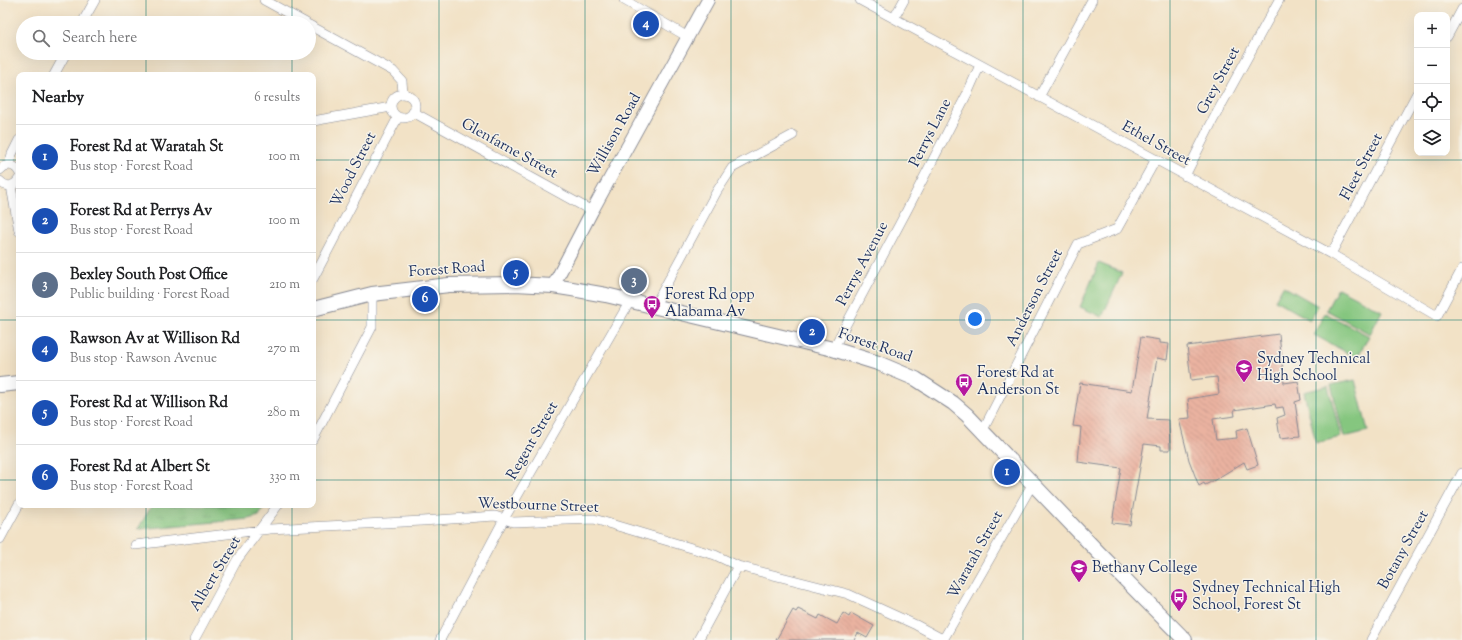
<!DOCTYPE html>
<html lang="en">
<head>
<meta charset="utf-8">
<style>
	body { margin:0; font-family:"Sorts Mill Goudy",serif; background:#f2f2f2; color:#202124 }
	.controls { position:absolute; right:12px; top:12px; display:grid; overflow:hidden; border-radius:8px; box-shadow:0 4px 16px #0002 }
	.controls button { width:36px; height:36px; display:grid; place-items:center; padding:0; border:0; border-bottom:1px solid #e0e0e0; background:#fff; color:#202124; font:20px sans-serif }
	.you { position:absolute; left:975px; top:319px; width:14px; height:14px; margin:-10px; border:3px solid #fff; border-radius:50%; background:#1a73e8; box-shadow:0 0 0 6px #1a73e833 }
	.badge { display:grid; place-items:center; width:26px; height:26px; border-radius:50%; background:#b5179e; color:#fff; font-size:13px; font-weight:700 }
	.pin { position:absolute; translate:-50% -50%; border:2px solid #fff; box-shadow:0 1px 4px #0006 }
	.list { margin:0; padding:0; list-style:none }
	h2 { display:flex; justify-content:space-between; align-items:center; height:52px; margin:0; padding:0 16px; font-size:17px }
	h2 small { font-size:13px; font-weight:400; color:#757577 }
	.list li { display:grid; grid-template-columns:26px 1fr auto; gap:12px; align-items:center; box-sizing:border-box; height:64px; padding:0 16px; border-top:1px solid #e0e0e0 }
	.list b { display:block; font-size:15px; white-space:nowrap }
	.list p { margin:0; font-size:13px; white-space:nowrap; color:#757577 }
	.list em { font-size:13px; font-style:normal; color:#757577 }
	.icon { flex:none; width:22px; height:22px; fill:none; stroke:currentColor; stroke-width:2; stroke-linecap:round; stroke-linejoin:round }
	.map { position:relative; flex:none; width:1462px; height:640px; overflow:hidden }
	.search { position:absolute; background:#fff; box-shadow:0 4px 16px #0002; left:16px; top:16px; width:300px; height:44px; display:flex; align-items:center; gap:10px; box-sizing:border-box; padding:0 14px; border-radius:22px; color:#757577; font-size:15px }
	.panel { position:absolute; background:#fff; box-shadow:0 4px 16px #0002; left:16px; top:72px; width:300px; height:436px; border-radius:8px }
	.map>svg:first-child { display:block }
</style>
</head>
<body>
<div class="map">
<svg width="1462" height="640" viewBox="0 0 1462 640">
	<defs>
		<pattern id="park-tufts" width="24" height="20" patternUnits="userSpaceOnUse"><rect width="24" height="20" fill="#85c67f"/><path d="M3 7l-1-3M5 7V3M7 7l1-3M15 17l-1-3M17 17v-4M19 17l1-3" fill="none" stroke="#6ca16b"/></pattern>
		<pattern id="building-back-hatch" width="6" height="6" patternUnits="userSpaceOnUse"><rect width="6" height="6" fill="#eab2a0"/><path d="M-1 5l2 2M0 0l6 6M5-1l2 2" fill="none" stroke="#c8998c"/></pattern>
	</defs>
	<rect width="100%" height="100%" fill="#f7f3e8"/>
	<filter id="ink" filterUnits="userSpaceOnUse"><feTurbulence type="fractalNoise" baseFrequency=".025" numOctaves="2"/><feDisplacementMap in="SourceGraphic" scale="8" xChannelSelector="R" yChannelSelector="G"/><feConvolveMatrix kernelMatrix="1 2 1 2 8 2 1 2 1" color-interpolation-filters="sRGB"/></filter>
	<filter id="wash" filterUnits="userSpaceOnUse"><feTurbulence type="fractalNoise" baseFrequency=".012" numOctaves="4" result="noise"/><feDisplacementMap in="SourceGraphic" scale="16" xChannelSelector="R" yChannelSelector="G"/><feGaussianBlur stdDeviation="0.9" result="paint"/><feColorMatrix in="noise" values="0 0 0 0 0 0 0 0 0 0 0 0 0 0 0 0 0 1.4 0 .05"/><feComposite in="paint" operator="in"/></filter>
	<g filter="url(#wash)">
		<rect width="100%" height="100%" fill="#f2e2c6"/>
		<path fill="#85c67f" stroke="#507a6e" d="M 1099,263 L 1122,273 L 1102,317 L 1080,307 Z
			M 1283,286 L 1318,306 L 1310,320 L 1275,300 Z
			M 1338,288 L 1382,311 L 1370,334 L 1326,310 Z
			M 1325,313 L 1369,336 L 1357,358 L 1314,335 Z
			M 1355,380 L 1368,431 L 1344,437 L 1331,385 Z
			M 1328,386 L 1341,437 L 1316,443 L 1304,392 Z"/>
		<path fill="url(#park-tufts)" stroke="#507a6e" d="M 152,505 L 265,505 L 259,516 L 249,519 L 138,529 Z"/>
		<g id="blocks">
			<path fill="url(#building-back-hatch)" d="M 1279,334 L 1284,383 L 1298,381 L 1301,400 L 1295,402 L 1300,436 L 1280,438 L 1277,418 L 1285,415 L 1283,407 L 1276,408 L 1275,404 L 1234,410 L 1235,416 L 1213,419 L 1216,440 L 1237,438 L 1236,431 L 1247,428 L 1258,465 L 1247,469 L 1244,462 L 1213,481 L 1205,485 L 1204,483 L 1199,486 L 1189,460 L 1179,419 L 1190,418 L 1188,399 L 1219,394 L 1217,377 L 1191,380 L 1187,346 Z
				M 1141,337 L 1160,340 L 1160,343 L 1169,344 L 1167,360 L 1157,358 L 1147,419 L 1169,420 L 1170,450 L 1161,450 L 1161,446 L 1144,444 L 1130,525 L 1112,523 L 1121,468 L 1078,462 L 1081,427 L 1073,426 L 1080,383 L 1132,391 Z
				M 798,609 L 818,619 L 820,615 L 837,624 L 843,613 L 849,617 L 851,613 L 874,626 L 867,638 L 858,633 L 854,640 L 776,640 L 793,610 L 796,612 Z"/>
		</g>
	</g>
	<g filter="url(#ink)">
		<use href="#blocks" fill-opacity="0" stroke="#868892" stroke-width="1"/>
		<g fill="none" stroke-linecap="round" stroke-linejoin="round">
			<defs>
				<path id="street" d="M 264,0 L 306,23
					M 624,0 L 688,37
					M 860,0 L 1331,254 L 1437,316 L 1462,269
					M 894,18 L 904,0
					M 82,23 L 95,0
					M 309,25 L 393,71 L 402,81 L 403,94
					M 1447,37 L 1462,9
					M 54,75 L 66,53
					M391 106a12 12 0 1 1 24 0a12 12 0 1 1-24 0Z
					M 1039,97 L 1092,0
					M 413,112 L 592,211
					M 313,121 L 391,107
					M 9,165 L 12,154 L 19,140
					M 0,170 C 6,163 15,164 19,172
					M 1185,176 L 1213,120 L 1279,0
					M 0,181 C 6,188 14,187 19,179
					M 11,186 L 19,231
					M 1331,254 L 1417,93
					M 313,279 L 398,117
					M 654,307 L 717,191 L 732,168 L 793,135
					M 833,349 L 906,212 L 968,92 L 980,65
					M 983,430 L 1078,244 L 1117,229 L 1156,159
					M 313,440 L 372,327 L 372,294
					M 0,539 L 19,504
					M 135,545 L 270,529 L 422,521 L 495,516 L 513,522 L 594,519 L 715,555 L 738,566 L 848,594 L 916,625 L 944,640
					M 194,640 L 237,560 L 278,505
					M 440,640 L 504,519 L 630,301
					M 698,640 L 738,566
					M 943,640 L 1033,483
					M 1371,640 L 1462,473"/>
				<path id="secondary" d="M 553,286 L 592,211 L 708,0"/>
				<path id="primary" d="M 313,309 L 372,294 L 449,285 L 515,284 L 553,286 L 572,289 L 606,295 L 757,331 L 833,349 L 878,363 L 916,379 L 953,403 L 967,415 L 1099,553 L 1185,640
					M 0,385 L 19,383"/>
			</defs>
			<use href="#street" stroke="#868892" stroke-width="10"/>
			<use href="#secondary" stroke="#868892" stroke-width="14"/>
			<use href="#primary" stroke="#868892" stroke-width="16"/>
			<use href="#street" stroke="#fff" stroke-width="9"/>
			<use href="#secondary" stroke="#fff" stroke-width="12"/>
			<use href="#primary" stroke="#fff" stroke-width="14"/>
		</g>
	</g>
	<path fill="none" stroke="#0f766e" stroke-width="1" stroke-opacity="0.55" d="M 146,0 L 146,23M 292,0 L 292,23M 439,0 L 439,640M 585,0 L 585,640M 731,0 L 731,640M 877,0 L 877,640M 1023,0 L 1023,640M 1170,0 L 1170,640M 1316,0 L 1316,640M 146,53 L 146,75M 292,53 L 292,75M 0,160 L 19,160M 313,160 L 1462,160M 0,320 L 19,320M 313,320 L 1462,320M 0,480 L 19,480M 313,480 L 1462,480M 146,505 L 146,640M 292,505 L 292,640"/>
	<defs>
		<symbol id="bus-pin" viewBox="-11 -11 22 30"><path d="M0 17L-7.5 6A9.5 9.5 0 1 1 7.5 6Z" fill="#b5179e" stroke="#f7f3e8"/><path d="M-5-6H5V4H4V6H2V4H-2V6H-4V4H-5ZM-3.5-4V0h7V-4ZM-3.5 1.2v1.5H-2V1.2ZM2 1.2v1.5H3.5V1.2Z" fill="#fff"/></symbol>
		<symbol id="school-pin" viewBox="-11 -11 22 30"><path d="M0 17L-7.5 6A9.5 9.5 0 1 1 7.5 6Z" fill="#b5179e" stroke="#f7f3e8"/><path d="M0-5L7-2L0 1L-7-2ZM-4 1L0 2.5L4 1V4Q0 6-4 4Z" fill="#fff"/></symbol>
	</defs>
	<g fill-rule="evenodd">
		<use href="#bus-pin" x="642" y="294" width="20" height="27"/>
		<use href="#school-pin" x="1234" y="358" width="20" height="27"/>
		<use href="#bus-pin" x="954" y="372" width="20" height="27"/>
		<use href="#school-pin" x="1069" y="558" width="20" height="27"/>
		<use href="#bus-pin" x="1169" y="587" width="20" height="27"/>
	</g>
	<g text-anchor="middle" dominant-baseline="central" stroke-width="3" stroke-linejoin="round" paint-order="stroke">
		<g font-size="15" fill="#1b2f5e" stroke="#f7f3e8">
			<text transform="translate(1219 81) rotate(-62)">Grey Street</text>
			<text transform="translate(931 133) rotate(-63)">Perrys Lane</text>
			<text transform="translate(615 135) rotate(-61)">Willison Road</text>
			<text transform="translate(1156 144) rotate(29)">Ethel Street</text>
			<text transform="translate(509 149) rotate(29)">Glenfarne Street</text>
			<text transform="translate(1362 167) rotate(-62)">Fleet Street</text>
			<text transform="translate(354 170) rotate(-63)">Wood Street</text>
			<text transform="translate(863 264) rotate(-62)">Perrys Avenue</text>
			<text transform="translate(447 270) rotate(-4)">Forest Road</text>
			<text transform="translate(1035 298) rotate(-63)">Anderson Street</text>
			<text transform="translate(875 346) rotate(19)">Forest Road</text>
			<text transform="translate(533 441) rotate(-60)">Regent Street</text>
			<text transform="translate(538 506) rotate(2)">Westbourne Street</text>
			<text transform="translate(1404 550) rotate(-61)">Botany Street</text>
			<text transform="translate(976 555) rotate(-61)">Waratah Street</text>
			<text transform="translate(216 574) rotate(-59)">Albert Street</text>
		</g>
		<g font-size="15" fill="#1b2f5e" stroke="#f7f3e8" text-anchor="start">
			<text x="665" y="295">Forest Rd opp<tspan x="665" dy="17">Alabama Av</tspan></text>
			<text x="1257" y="359">Sydney Technical<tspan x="1257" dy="17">High School</tspan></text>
			<text x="977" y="373">Forest Rd at<tspan x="977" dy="17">Anderson St</tspan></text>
			<text x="1092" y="568">Bethany College</text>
			<text x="1192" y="588">Sydney Technical High<tspan x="1192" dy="17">School, Forest St</tspan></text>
		</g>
	</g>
</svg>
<div class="controls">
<button>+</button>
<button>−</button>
<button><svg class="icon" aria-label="locate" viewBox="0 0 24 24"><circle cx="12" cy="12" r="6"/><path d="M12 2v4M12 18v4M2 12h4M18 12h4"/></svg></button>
<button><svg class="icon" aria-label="layers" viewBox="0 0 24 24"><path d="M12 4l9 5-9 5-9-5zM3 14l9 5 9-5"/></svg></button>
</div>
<div class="you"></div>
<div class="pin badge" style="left:1007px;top:472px;background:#1a4fb4">1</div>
<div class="pin badge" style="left:812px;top:332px;background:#1a4fb4">2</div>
<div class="pin badge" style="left:634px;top:281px;background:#5c6f8a">3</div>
<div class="pin badge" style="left:646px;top:24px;background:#1a4fb4">4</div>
<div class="pin badge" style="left:516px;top:273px;background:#1a4fb4">5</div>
<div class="pin badge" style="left:425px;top:299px;background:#1a4fb4">6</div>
<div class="search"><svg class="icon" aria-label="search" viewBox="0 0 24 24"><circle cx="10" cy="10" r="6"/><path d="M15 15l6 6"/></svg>Search here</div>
<section class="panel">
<h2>Nearby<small>6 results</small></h2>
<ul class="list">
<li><span class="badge" style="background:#1a4fb4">1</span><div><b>Forest Rd at Waratah St</b><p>Bus stop · Forest Road</p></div><em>100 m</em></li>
<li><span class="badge" style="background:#1a4fb4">2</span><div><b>Forest Rd at Perrys Av</b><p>Bus stop · Forest Road</p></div><em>100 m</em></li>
<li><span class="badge" style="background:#5c6f8a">3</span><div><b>Bexley South Post Office</b><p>Public building · Forest Road</p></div><em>210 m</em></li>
<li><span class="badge" style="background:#1a4fb4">4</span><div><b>Rawson Av at Willison Rd</b><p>Bus stop · Rawson Avenue</p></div><em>270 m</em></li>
<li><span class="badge" style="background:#1a4fb4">5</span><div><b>Forest Rd at Willison Rd</b><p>Bus stop · Forest Road</p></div><em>280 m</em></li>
<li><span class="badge" style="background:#1a4fb4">6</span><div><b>Forest Rd at Albert St</b><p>Bus stop · Forest Road</p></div><em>330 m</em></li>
</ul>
</section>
</div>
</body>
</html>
